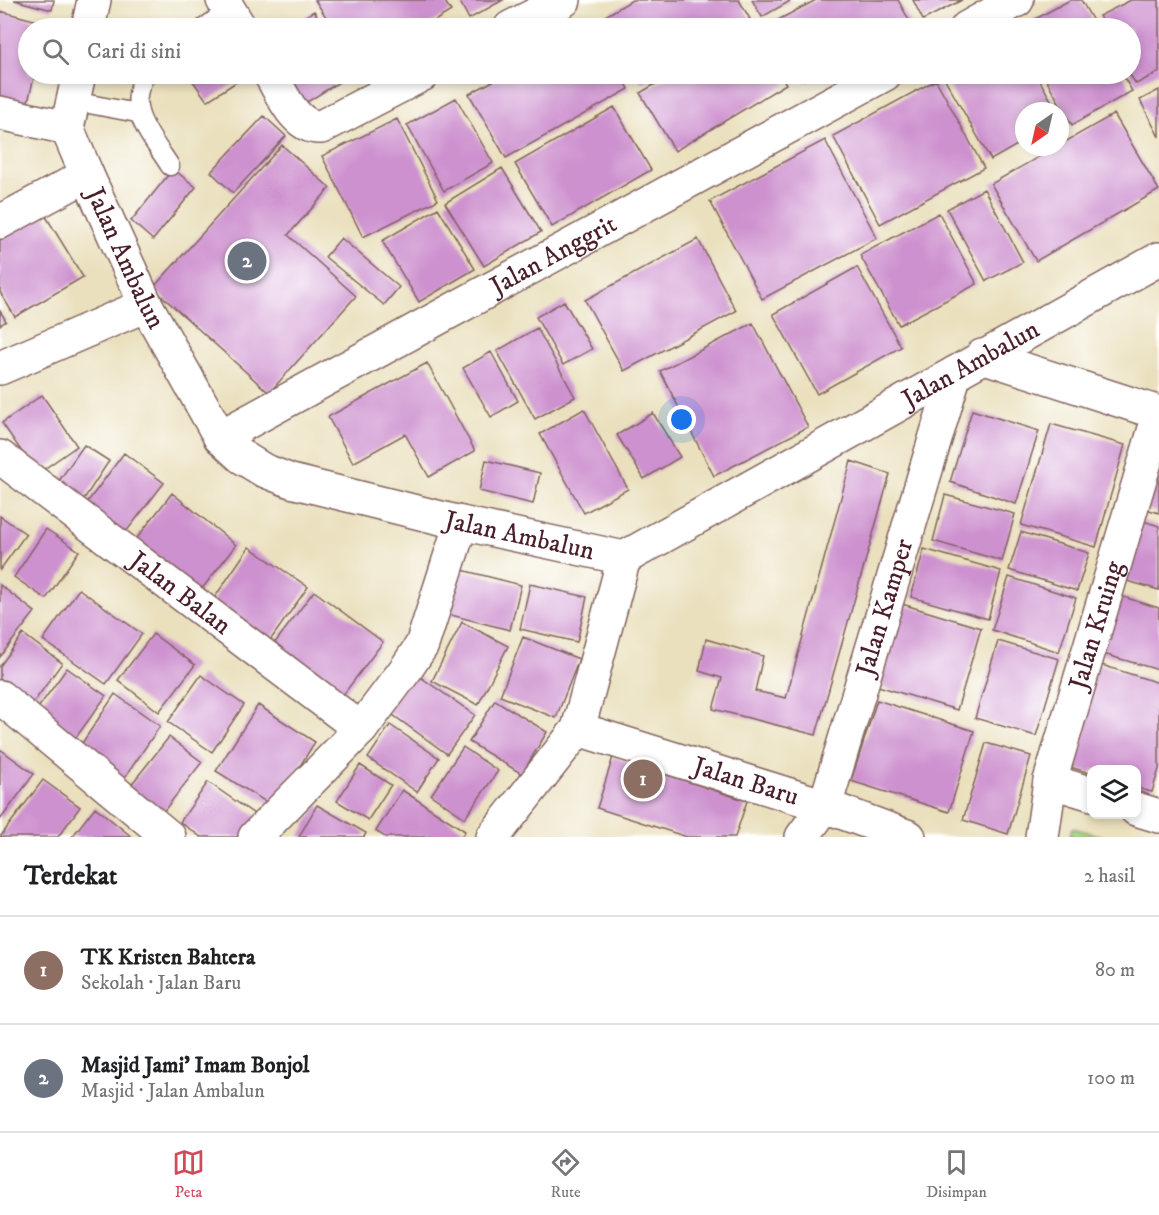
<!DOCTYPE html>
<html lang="id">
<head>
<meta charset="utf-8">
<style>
	body { margin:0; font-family:"IM FELL DW Pica",serif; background:#f6f6f6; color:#202124 }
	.controls { position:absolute; right:18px; bottom:18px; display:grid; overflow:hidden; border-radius:12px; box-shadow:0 3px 9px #0003 }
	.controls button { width:54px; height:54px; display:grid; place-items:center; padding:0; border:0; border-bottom:2px solid #e0e0e0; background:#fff; color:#202124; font:30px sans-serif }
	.compass { position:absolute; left:1015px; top:102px; width:54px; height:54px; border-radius:50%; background:#fff; box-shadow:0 3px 9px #0003; rotate:214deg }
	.you { position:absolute; left:682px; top:420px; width:21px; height:21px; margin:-15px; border:4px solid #fff; border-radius:50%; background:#1a73e8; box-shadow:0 0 0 9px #1a73e833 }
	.badge { display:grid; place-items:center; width:39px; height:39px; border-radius:50%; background:#d1495b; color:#fff; font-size:20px; font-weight:700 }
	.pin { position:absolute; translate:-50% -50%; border:3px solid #fff; box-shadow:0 2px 6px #0006 }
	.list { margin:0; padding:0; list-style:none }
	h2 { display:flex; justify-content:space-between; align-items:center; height:78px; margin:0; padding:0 24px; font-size:26px }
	h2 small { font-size:20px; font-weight:400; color:#757577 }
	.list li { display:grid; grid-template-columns:39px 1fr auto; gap:18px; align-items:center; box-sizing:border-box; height:108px; padding:0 24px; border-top:2px solid #e0e0e0 }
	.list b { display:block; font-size:22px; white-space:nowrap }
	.list p { margin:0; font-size:20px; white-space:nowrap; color:#757577 }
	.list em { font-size:20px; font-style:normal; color:#757577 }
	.icon { flex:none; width:33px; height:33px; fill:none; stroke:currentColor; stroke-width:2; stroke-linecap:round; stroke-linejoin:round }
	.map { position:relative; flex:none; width:1159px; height:837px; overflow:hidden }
	.search { position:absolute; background:#fff; box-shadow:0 3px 9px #0003; left:18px; right:18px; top:18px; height:66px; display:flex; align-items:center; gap:15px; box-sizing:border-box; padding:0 21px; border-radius:33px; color:#757577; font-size:22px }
	.sheet { height:294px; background:#fff }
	nav { display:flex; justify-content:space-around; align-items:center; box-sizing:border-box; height:84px; border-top:2px solid #e0e0e0; background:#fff; font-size:16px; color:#757577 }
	nav a { display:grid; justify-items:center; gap:3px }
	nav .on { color:#d1495b }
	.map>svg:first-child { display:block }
</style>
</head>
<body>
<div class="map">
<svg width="1159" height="837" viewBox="0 0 1159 837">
	<rect width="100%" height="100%" fill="#fff"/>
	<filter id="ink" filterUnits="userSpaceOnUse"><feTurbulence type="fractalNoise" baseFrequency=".0167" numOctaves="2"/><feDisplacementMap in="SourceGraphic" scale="12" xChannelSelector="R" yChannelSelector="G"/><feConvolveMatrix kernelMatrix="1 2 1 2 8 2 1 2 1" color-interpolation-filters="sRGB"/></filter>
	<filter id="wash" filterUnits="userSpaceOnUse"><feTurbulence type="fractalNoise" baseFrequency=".008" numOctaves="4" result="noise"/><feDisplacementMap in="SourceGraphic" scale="24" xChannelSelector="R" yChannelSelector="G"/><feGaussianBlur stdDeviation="1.35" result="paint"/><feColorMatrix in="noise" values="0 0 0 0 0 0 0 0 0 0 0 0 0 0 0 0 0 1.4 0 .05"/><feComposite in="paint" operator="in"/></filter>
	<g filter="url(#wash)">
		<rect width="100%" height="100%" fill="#eae0bd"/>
		<path fill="#9ed384" stroke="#747958" stroke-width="1.5" d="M 1072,828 L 1106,837 L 1070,837 Z"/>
		<g id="blocks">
			<path fill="#cd91cf" d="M 14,0 L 54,0 L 52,10 Z
				M 315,0 L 444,0 L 451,11 L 423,28 L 333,28 Z
				M 459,0 L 503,0 L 469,19 Z
				M 632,0 L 739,0 L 750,19 L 733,28 L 608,28 L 602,18 Z
				M 752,0 L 792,0 L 762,17 Z
				M 816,0 L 898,0 L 911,24 L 902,28 L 777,28 L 774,22 Z
				M 913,0 L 962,0 L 923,20 Z
				M 1070,0 L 1081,0 L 1097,28 L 1019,28 Z
				M 1131,0 L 1159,0 L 1159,72 L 1136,84 L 1130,75 L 1130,28 L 1106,28 L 1099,16 Z
				M 0,11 L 49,24 L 48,28 L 28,28 L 28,74 L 35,74 L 26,109 L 0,101 Z
				M 314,11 L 325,28 L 286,28 Z
				M 188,74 L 237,74 L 241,79 L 207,101 Z
				M 273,74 L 352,74 L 296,109 Z
				M 506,74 L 621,74 L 629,89 L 506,158 L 469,94 Z
				M 636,74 L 658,74 L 642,83 Z
				M 672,74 L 780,74 L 786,84 L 675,151 L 640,93 Z
				M 801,74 L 816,74 L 804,80 Z
				M 942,74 L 1036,74 L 1057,111 L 1024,111 L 1024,141 L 991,160 Z
				M 1043,74 L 1122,74 L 1132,91 L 1072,125 Z
				M 936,80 L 984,168 L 880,224 L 833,136 Z
				M 1159,90 L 1159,137 L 1140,100 Z
				M 456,98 L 493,163 L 444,191 L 407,125 Z
				M 614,107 L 651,170 L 552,227 L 515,164 Z
				M 1114,114 L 1159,190 L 1036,261 L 991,184 Z
				M 264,116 L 286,136 L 233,193 L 211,172 Z
				M 397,119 L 438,200 L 363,237 L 322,156 Z
				M 825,140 L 877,238 L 762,299 L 710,201 Z
				M 282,145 L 330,188 L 288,235 L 356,296 L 269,393 L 153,288 Z
				M 502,168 L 541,232 L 484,266 L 445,203 Z
				M 173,169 L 196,187 L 153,240 L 131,221 Z
				M 984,189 L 1023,262 L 986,281 L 947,209 Z
				M 438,208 L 475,269 L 419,302 L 382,241 Z
				M 42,210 L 83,277 L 15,317 L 0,292 L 0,236 Z
				M 939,213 L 977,284 L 899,325 L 860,255 Z
				M 341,238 L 399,287 L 384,305 L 325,257 Z
				M 698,239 L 736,311 L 624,371 L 585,300 Z
				M 857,267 L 901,347 L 817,394 L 773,314 Z
				M 564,301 L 592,349 L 563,365 L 536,317 Z
				M 0,311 L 6,321 L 0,325 Z
				M 753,323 L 808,427 L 714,476 L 660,371 Z
				M 537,328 L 575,397 L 535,419 L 497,351 Z
				M 491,352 L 518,401 L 491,417 L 463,368 Z
				M 427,363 L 475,451 L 429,477 L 405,434 L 353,463 L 328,417 Z
				M 42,395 L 77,446 L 37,474 L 2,423 Z
				M 584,409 L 628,489 L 584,513 L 540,434 Z
				M 972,410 L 1039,431 L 1016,504 L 950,482 Z
				M 653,413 L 680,457 L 644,479 L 617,435 Z
				M 1051,424 L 1125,445 L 1096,547 L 1021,525 Z
				M 84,445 L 109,461 L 82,502 L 56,485 Z
				M 124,453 L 164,483 L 122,537 L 83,508 Z
				M 486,460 L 540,473 L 533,504 L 479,491 Z
				M 851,461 L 890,474 L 816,735 L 713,709 L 722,678 L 699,671 L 706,639 L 763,656 L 755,691 L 786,698 Z
				M 1159,461 L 1159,513 L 1136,506 Z
				M 172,493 L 236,545 L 198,594 L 133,543 Z
				M 945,495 L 1015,514 L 1002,561 L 933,541 Z
				M 0,516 L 26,534 L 0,570 Z
				M 1137,519 L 1159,526 L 1159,590 L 1120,579 Z
				M 46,529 L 79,551 L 46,599 L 14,577 Z
				M 1021,532 L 1089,553 L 1077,591 L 1009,570 Z
				M 249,547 L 308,587 L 264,649 L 206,610 Z
				M 924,549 L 1001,571 L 988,619 L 911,597 Z
				M 458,569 L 521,585 L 510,630 L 447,614 Z
				M 1009,577 L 1076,598 L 1059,652 L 992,630 Z
				M 530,584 L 587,597 L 577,642 L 520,629 Z
				M 0,585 L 35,612 L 0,657 Z
				M 79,589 L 142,634 L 106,684 L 43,640 Z
				M 314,591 L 383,642 L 340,699 L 271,648 Z
				M 1114,594 L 1159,608 L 1159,670 L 1096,652 Z
				M 902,604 L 981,628 L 957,710 L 878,686 Z
				M 462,622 L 508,646 L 478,705 L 432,681 Z
				M 23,634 L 62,663 L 31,706 L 0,683 L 0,666 Z
				M 153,634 L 195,665 L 159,712 L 118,680 Z
				M 523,637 L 579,659 L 556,718 L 500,696 Z
				M 998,641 L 1059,659 L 1036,736 L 975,718 Z
				M 1092,662 L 1159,683 L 1159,769 L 1152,792 L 1136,788 L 1136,770 L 1092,770 L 1092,774 L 1061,764 Z
				M 67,668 L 106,696 L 72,743 L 33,715 Z
				M 413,672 L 475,715 L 447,754 L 386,710 Z
				M 201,675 L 244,705 L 212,752 L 168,722 Z
				M 115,694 L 160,726 L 121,783 L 76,752 Z
				M 495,700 L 547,732 L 522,774 L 469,742 Z
				M 877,700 L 974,731 L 949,812 L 851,781 Z
				M 258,705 L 315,742 L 274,807 L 216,771 Z
				M 390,725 L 439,758 L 417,792 L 368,758 Z
				M 169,737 L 202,762 L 160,816 L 127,790 Z
				M 986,743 L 1031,756 L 1008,834 L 963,820 Z
				M 463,747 L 498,771 L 465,818 L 431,795 Z
				M 0,749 L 34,774 L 0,820 Z
				M 613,757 L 747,801 L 735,837 L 687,837 L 597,808 Z
				M 360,765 L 391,785 L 368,820 L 337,801 Z
				M 43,780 L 80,807 L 58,837 L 0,837 Z
				M 208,782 L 257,816 L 243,837 L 201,837 L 180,822 Z
				M 402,790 L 465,831 L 461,837 L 385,837 L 376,831 Z
				M 317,805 L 366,833 L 364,837 L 299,837 Z
				M 95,807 L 132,837 L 72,837 Z"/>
		</g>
	</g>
	<g filter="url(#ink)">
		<use href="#blocks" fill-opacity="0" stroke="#82635e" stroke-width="1.5"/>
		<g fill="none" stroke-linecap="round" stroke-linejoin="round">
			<defs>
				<path id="lane" d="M 204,28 L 228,10
					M 147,74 C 122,107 152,137 170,166
					M 73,101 L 137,113"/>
				<g id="street">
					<path d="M 223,0 L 240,28"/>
					<path d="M 510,28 L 564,0"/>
					<path d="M 967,28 L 1017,0"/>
					<path d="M 270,74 C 282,93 295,129 321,127 L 423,74"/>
					<path d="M 0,113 L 67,128"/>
					<path d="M 0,222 L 87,175"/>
					<path d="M 982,356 L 1159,413"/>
					<path d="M 0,368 L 146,305"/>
					<path id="s1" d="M 220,437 L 885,74"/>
					<path id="s2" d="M 0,457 L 361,729"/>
					<path d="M 0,697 L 169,837"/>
					<path id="s3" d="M 578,729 L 825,806 L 909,837"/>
					<path d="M 1050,781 L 1092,794"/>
					<path d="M 1136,809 L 1159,816"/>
					<path d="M 255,837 L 361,729 L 406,669 L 422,645 L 461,523"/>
					<path id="s4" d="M 802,837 L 825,806 L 955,373"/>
					<path id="s5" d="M 1042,837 L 1050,781 L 1159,415"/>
				</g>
				<g id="secondary">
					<path d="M 88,28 L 94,0"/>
					<path id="s6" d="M 79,74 L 67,128 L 87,175 L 146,305 L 220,437 L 242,457 L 263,470 L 291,481 L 461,523 L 624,558 L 1159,259"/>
					<path d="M 493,837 L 578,729 L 624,558"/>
				</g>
			</defs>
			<use href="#lane" stroke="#82635e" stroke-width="21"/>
			<use href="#street" stroke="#82635e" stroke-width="36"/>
			<use href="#secondary" stroke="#82635e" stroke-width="36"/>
			<use href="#lane" stroke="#fff" stroke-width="18"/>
			<use href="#street" stroke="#fff" stroke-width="33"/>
			<use href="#secondary" stroke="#fff" stroke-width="33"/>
		</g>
	</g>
	<g text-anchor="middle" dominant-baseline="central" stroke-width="4.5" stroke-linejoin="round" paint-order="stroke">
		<g font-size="26" fill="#4a1f2b" stroke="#fff">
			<text stroke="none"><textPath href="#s1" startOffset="380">Jalan Anggrit</textPath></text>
			<text stroke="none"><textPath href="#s6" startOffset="198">Jalan Ambalun</textPath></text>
			<text stroke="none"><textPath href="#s6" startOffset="1224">Jalan Ambalun</textPath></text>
			<text stroke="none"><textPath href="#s6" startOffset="720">Jalan Ambalun</textPath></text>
			<text stroke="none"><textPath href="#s2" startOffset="226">Jalan Balan</textPath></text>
			<text stroke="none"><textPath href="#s4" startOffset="246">Jalan Kamper</textPath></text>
			<text stroke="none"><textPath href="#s5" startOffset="219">Jalan Kruing</textPath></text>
			<text stroke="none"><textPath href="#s3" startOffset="176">Jalan Baru</textPath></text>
		</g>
	</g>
</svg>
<div class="controls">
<button><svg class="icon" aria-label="layers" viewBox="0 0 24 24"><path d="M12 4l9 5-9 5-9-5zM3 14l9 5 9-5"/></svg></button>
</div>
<svg class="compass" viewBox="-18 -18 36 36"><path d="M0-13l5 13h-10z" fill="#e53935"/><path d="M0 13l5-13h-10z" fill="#757577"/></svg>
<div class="you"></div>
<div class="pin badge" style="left:643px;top:779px;background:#8d6e63">1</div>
<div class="pin badge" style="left:247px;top:261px;background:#6b7280">2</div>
<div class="search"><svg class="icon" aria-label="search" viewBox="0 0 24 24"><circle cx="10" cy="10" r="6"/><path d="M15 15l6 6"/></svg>Cari di sini</div>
</div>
<section class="sheet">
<h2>Terdekat<small>2 hasil</small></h2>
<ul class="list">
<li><span class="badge" style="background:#8d6e63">1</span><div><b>TK Kristen Bahtera</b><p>Sekolah · Jalan Baru</p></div><em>80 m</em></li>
<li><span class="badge" style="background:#6b7280">2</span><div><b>Masjid Jami' Imam Bonjol</b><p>Masjid · Jalan Ambalun</p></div><em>100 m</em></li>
</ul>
</section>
<nav>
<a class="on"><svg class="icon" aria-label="map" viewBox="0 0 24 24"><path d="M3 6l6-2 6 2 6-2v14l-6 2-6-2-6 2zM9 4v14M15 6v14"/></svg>Peta</a>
<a><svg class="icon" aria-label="directions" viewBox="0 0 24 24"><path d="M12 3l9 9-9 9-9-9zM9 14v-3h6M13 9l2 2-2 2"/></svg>Rute</a>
<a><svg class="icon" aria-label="saved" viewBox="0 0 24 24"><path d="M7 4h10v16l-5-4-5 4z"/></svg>Disimpan</a>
</nav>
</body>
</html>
